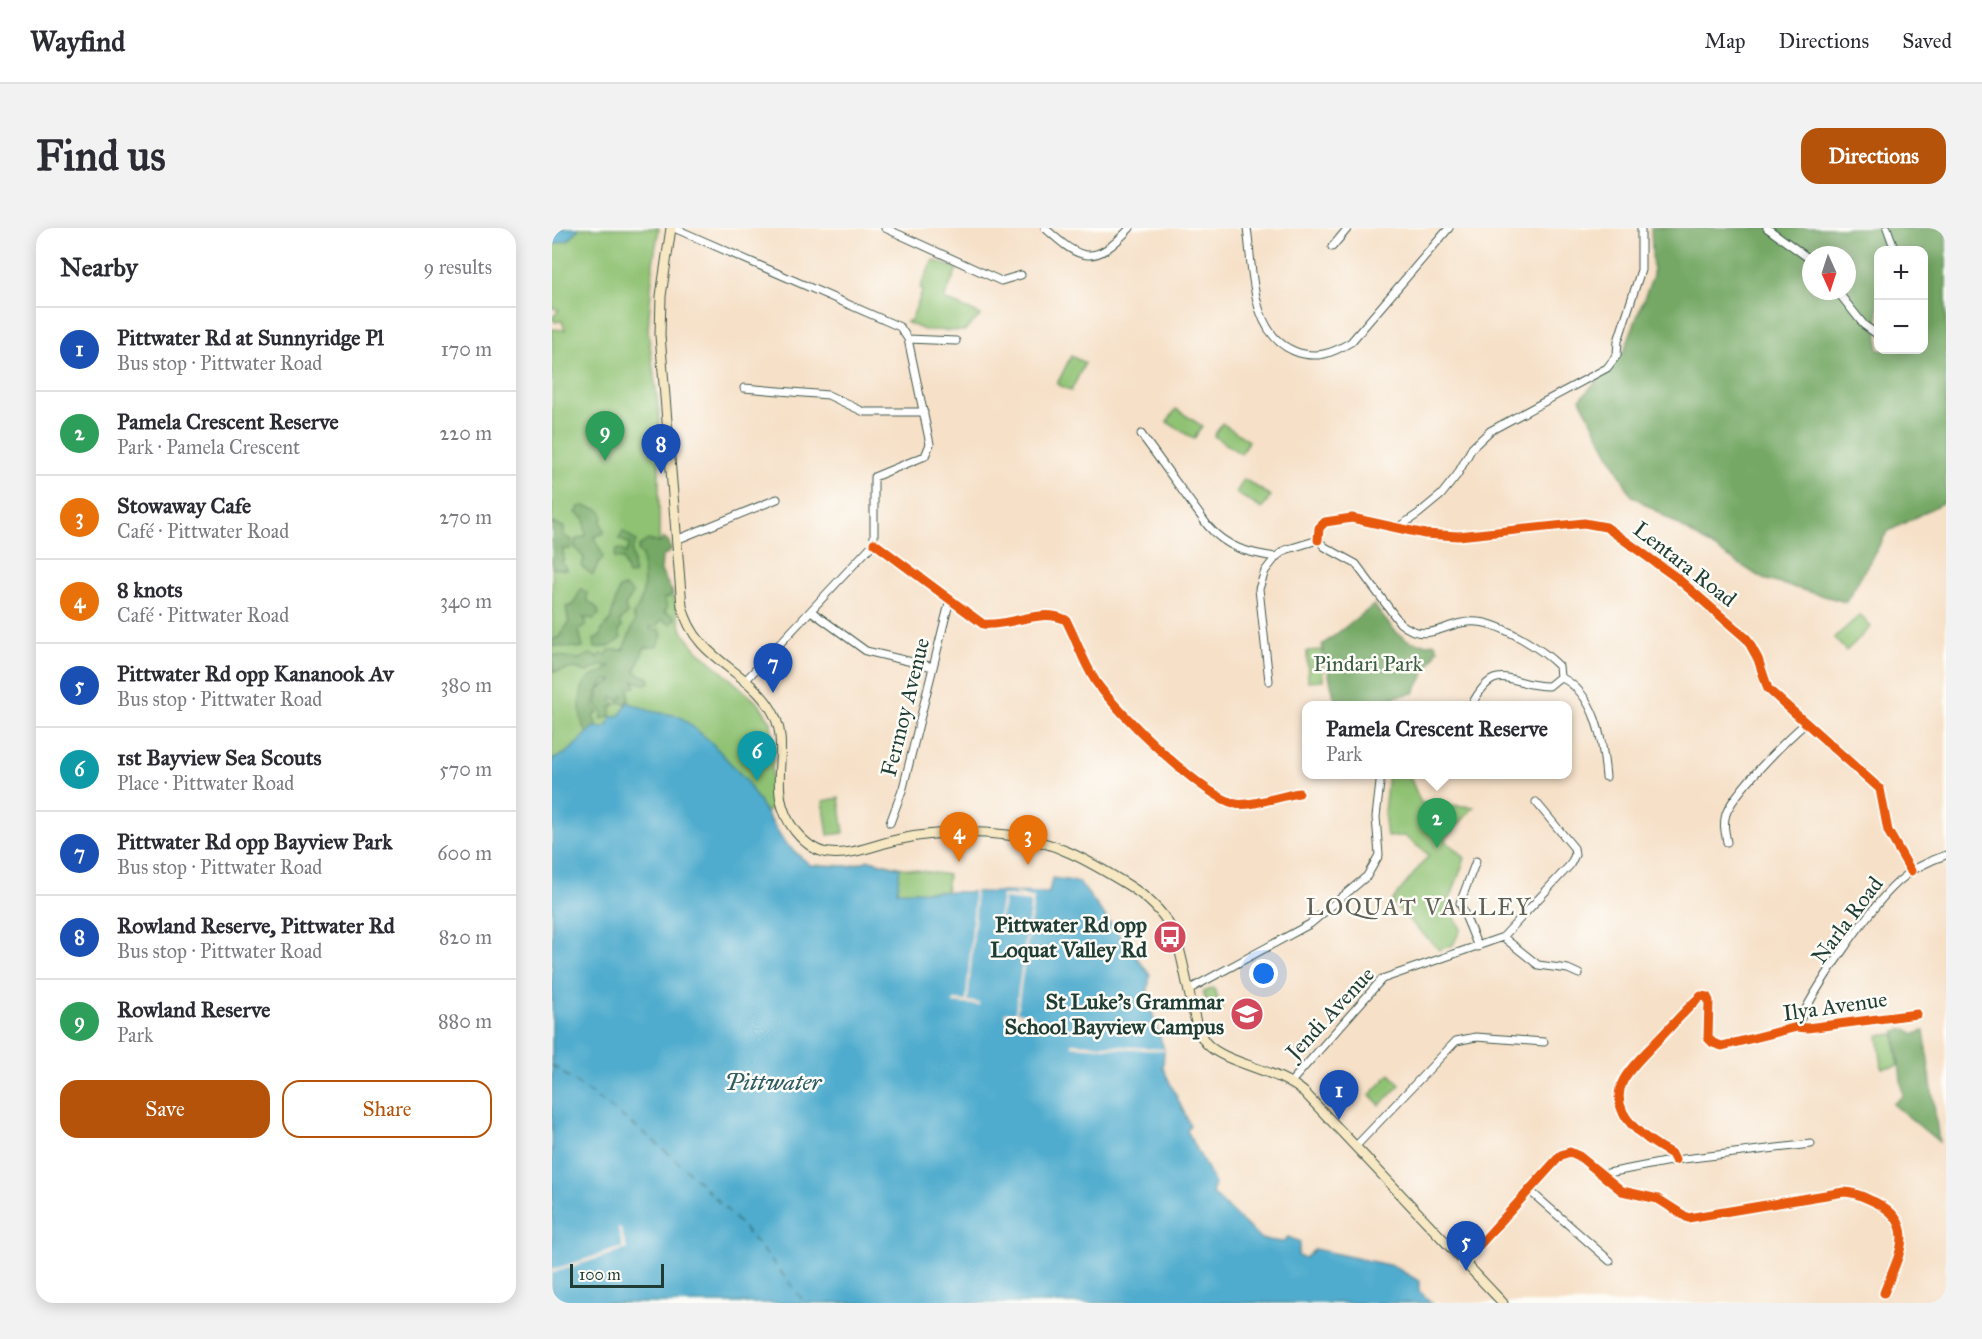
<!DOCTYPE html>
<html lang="en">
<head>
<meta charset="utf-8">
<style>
	body { margin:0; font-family:"IM FELL Great Primer",serif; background:#f2f2f3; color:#2b2b33 }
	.controls { position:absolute; right:18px; top:18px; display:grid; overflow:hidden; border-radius:12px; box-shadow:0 3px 15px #0003 }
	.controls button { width:54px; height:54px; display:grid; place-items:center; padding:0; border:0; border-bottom:2px solid #e1e1e2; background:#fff; color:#2b2b33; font:30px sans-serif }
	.compass { position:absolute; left:1250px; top:18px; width:54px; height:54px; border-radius:50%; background:#fff; box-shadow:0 3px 15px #0003; rotate:177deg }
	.scale { position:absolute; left:18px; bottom:15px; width:94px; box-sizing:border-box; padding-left:6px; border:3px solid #1f3d34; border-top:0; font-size:16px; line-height:21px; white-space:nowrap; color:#1f3d34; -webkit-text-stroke:4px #fdfcf7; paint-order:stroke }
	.you { position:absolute; left:712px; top:746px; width:21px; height:21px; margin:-15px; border:4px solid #fff; border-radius:50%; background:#1a73e8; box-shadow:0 0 0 9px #1a73e833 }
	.badge { display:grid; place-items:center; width:39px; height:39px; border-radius:50%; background:#b45309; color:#fff; font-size:20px; font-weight:700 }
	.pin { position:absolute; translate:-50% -50px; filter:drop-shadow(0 2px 3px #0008) }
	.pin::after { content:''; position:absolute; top:32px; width:21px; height:18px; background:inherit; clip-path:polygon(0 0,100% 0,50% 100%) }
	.popup { position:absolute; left:750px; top:473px; width:270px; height:78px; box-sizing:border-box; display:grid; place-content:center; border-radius:12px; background:#fff; filter:drop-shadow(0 2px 4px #0005); font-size:20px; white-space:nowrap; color:#7c7c81 }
	.popup b { font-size:22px; color:#2b2b33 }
	.popup::after { content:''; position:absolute; left:50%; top:100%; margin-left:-12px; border:12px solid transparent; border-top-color:#fff }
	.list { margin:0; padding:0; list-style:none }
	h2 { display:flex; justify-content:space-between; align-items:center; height:78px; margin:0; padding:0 24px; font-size:26px }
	h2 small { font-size:20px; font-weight:400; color:#7c7c81 }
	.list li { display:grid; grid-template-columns:39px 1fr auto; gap:18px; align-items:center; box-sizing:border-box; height:84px; padding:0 24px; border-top:2px solid #e1e1e2 }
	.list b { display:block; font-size:22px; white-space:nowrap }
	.list p { margin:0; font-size:20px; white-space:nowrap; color:#7c7c81 }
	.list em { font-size:20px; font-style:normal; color:#7c7c81 }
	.actions { display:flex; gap:12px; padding:18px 24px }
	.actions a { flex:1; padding:14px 0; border:2px solid #b45309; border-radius:18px; text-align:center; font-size:21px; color:#b45309 }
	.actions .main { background:#b45309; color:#fff }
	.map { position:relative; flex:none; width:1394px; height:1075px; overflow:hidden; border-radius:18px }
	header { display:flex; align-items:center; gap:36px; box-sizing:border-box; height:84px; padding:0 30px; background:#fff; border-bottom:2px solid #e1e1e2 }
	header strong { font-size:28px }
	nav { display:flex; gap:33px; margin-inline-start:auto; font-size:21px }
	.intro { display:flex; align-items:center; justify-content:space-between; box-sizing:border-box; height:144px; padding:0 36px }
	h1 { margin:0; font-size:42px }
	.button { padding:15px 27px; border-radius:18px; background:#b45309; color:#fff; font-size:21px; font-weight:700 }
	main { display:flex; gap:36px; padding:0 36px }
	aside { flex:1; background:#fff; border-radius:18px; box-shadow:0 3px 15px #0003 }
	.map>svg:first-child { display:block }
</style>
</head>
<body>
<header>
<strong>Wayfind</strong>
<nav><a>Map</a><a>Directions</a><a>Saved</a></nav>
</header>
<div class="intro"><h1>Find us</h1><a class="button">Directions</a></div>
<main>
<aside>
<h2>Nearby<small>9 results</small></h2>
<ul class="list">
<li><span class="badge" style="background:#1a4fb4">1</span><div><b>Pittwater Rd at Sunnyridge Pl</b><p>Bus stop · Pittwater Road</p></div><em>170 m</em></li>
<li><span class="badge" style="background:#2e9e5b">2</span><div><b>Pamela Crescent Reserve</b><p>Park · Pamela Crescent</p></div><em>220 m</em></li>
<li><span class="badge" style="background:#e8710a">3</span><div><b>Stowaway Cafe</b><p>Café · Pittwater Road</p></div><em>270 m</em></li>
<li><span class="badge" style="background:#e8710a">4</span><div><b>8 knots</b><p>Café · Pittwater Road</p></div><em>340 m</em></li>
<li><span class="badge" style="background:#1a4fb4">5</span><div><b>Pittwater Rd opp Kananook Av</b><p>Bus stop · Pittwater Road</p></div><em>380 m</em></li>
<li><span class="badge" style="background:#0f9aa8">6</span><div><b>1st Bayview Sea Scouts</b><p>Place · Pittwater Road</p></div><em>570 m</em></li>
<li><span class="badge" style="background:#1a4fb4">7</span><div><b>Pittwater Rd opp Bayview Park</b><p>Bus stop · Pittwater Road</p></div><em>600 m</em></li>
<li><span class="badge" style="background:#1a4fb4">8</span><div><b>Rowland Reserve, Pittwater Rd</b><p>Bus stop · Pittwater Road</p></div><em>820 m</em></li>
<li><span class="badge" style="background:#2e9e5b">9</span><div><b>Rowland Reserve</b><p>Park</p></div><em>880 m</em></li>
</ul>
<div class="actions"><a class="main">Save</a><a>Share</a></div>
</aside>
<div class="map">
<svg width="1394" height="1075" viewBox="0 0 1394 1075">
	<rect width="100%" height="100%" fill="#fdfcf7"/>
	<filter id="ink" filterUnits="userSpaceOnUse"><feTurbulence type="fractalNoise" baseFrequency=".0167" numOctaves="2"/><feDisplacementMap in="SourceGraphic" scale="12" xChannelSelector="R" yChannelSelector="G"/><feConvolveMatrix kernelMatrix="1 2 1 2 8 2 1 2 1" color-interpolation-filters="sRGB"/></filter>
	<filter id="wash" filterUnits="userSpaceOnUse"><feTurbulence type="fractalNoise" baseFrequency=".008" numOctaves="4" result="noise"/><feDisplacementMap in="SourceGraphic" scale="24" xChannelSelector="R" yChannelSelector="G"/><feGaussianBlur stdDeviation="1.35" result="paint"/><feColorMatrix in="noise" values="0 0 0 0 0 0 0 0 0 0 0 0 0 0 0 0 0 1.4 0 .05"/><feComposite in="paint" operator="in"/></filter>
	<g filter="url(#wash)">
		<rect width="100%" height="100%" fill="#f6e0c7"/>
		<path fill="#90c273" stroke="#588054" stroke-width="1.5" d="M 27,0 L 107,0 L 101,35 L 96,102 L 107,184 L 107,364 L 120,362 L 130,403 L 144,421 L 207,476 L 219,494 L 222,525 L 219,548 L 226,579 L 213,584 L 233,615 L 258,637 L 299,638 L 317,632 L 351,640 L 396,647 L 394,665 L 361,664 L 357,672 L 0,567 L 0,101 L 13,102 L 10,93 L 3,94 L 0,90 L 7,82 L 0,80 L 0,17 L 17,12 Z
			M 381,32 L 405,41 L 392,71 L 429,87 L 412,103 L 372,102 L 354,94 L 359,92 L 371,62 L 368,60 Z
			M 519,128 L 533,135 L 519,163 L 505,156 Z
			M 624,181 L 650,198 L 642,211 L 615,194 Z
			M 670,195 L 697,213 L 689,226 L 662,208 Z
			M 692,251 L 719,268 L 710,281 L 684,265 Z
			M 1308,387 L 1319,399 L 1294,423 L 1282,410 Z
			M 770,422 L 771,452 L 756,453 L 755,423 Z
			M 836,547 L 857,547 L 869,575 L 922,579 L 893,612 L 913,630 L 896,677 L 909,701 L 901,717 L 887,722 L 839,674 L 877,627 L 852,608 L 835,609 L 832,584 Z
			M 287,570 L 292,605 L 276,607 L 271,573 Z
			M 662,760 L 670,782 L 659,786 L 651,764 Z
			M 1342,806 L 1346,838 L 1330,840 L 1326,808 Z
			M 838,846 L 848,857 L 828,877 L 818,867 Z"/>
		<path fill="#74a865" stroke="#4a724c" stroke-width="1.5" fill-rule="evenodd" d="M 1099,0 L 1394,0 L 1394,273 L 1335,304 L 1294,374 L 1211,351 L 1079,267 L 1028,171 L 1072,123 L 1101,47 ZM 1326,22 L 1372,22 L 1372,122 L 1326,122 ZM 1259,27 L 1295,27 L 1295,63 L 1259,63 Z
			M 32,278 L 48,282 L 51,288 L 49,293 L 52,305 L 42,309 C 57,341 50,321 41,347 L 30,339 L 32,330 L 22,318 L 24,311 L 34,308 L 32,290 L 24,285 L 27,279 Z
			M 0,295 L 12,299 L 12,308 L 20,312 L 18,321 L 11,321 L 12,332 L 9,333 L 15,342 L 0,340 Z
			M 71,303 L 84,313 L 80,323 L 82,346 L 76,347 L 71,331 L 62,330 L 64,322 L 68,321 L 74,325 L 78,316 L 67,311 Z
			M 111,310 L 117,314 L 119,323 L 110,329 L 109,343 L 120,364 L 118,369 L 112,370 L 115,380 L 112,384 L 121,387 L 123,391 L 119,396 L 109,392 L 104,399 L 98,399 L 100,403 L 107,401 L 110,407 L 105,418 L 92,420 L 83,444 L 97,450 L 98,454 L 92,456 L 82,453 L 84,459 L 77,460 L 77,472 L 74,475 L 66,475 L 72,467 L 67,472 L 60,469 L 59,473 L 64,476 L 59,479 L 59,488 L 49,491 L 51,485 L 45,478 L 47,461 L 61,452 L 53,452 L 45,463 L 42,480 L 46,485 L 41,488 L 46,500 L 39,500 L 38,504 L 35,504 C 26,495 25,459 37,450 C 44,445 53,445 58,438 L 49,437 L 36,444 L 22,440 L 2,444 L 0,427 L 27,431 L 38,426 L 46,430 L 49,426 L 55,427 L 57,422 L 71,422 L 83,393 L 81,386 C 95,372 92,346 90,327 L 86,324 L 87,318 L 96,312 L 108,315 Z
			M 73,359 L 80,364 L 80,367 L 73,378 L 75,386 L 67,394 L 70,398 L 67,403 L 69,410 L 59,418 L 43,420 L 42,411 L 49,408 L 50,401 L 58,393 L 67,360 Z
			M 29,361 L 35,365 L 35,372 L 45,380 L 47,386 L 42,391 L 30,389 L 34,392 L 34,398 L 27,402 L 31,420 L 1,418 L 0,411 L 6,410 L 17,395 L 14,379 L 21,377 Z
			M 822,377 C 839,400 852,420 883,415 L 886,421 L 862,465 L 841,469 L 842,477 L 784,477 L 770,417 Z
			M 1355,801 L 1362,806 L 1372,803 L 1387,914 L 1341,876 L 1351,868 L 1343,803 Z"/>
		<path fill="#50acce" stroke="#387481" stroke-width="1.5" d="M 2,0 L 27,0 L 17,12 L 0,17 Z
			M 76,474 L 98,483 L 127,488 L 158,513 L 193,551 L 233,615 L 258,637 L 299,638 L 317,632 L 348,640 L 345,663 L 497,665 L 500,650 L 527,654 L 598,747 L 595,769 L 612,821 L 611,840 L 638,897 L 635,902 L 663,956 L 660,965 L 709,1011 L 731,1014 L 736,1009 L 748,1014 L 746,1028 L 753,1030 L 763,1021 L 841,1038 L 867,1053 L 867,1063 L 880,1075 L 0,1075 L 0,532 L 16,524 L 42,499 L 53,500 L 60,489 L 68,487 Z"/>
		<path fill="#f6e0c7" d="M 421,663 L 423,663 L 424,678 L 416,773 L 427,775 L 427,777 L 401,775 L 402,772 L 414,773 L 422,678 Z
			M 461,664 L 482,670 L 465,784 L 481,787 L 481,791 L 453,788 L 453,784 L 463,784 L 479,674 L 452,671 L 446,706 L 444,706 L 450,667 L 468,669 Z
			M 520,815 L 612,821 L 612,823 L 520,818 Z
			M 68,1000 L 75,1021 L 0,1045 L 0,1042 L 71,1019 L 66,1001 Z"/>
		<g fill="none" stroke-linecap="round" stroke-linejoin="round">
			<path stroke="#2e5e62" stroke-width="1.5" stroke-dasharray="8 6" stroke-linecap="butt" d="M 0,837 C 34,863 70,887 103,914 C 159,961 209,1017 253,1075"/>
		</g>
	</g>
	<g filter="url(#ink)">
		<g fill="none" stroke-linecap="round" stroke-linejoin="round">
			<defs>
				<path id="street" d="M 122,0 L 348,99 L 356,111 L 404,113
					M 333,0 L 449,53 L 469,47
					M 493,0 C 529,33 542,39 578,0
					M 695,0 C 701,41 698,105 742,123 C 764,132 781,125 799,114 L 897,0
					M 1215,0 L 1259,32
					M 1335,0 L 1343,22
					M 780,19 L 796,0
					M 1285,63 L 1312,97 L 1326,107
					M 192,160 L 276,167 L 312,184 L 372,184
					M 589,206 L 656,298 C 675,320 696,325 724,329 L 733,322 L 766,312
					M 845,300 L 866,286 L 889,267 L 905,247 L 920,220 L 938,203 L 1055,140 L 1065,127 L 1066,113 L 1089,42 L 1089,0
					M 124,312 L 225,271
					M 766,312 L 767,300 L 773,294 L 800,290 L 873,306 L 906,308 L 1032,295 L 1054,299 L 1125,350 L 1195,411 L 1206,431 L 1216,461 L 1328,561 L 1336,603 L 1359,643
					M 766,312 L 773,319 L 804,336 L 848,395 C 877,419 894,391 926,394 C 950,396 990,421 1007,438 L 1008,449 L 997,458 C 956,458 945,429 919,478
					M 322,315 L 431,396 C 459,399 488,379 514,392 C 525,413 531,434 544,454 C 566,485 649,567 684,576 C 698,579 732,567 747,565
					M 322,315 L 322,249 L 373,228 L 378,216 L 356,111
					M 259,383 L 314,423 L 381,439
					M 1008,449 C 1044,465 1051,514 1054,549
					M 717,453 L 707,361 L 713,343 L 724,329
					M 192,454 L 322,315
					M 338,595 L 351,560 L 398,371
					M 1175,614 C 1173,604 1171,596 1174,586 C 1181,565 1235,511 1254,495
					M 924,633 L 908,675 L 926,719
					M 951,709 L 986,737 L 1016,741 L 1027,746
					M 636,762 L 758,696 L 815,648 L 827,627 L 824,589 L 829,546
					M 1245,799 C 1259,765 1318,679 1346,654 C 1360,641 1376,633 1394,627
					M 739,854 L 830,751 L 951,709 L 1018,637 L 1023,627 L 1022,620 L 984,574
					M 804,918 L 904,813 L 924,809 L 992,814
					M 1123,932 L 1120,926 C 1096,913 1054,887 1071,853 C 1078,839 1093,826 1104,814 C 1119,799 1133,782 1149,768 L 1155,769 L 1157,773 L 1156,810 L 1161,815 L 1170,818 L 1245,799 L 1255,800 L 1365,786
					M 1051,946 L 1123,932 L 1259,916
					M 978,963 L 1058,1033
					M 912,1034 L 1009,927 L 1018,924 L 1027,928 L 1070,963 L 1106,971 L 1136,990 L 1292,964 C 1304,964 1313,970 1323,974 C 1368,996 1346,1028 1332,1065"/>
				<path id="secondary" d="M 119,0 L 109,68 L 108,107 L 130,378 C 143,432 194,440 219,481 C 243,520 210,560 243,603 C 252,614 264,624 277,625 C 301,628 327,615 349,611 C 383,604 420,603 455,607 C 501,612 537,633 576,657 C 630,691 626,721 640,777 C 643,790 645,805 655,816 C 674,836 726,841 753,865 L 951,1075"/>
			</defs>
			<use href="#street" stroke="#3f554a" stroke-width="9"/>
			<use href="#secondary" stroke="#3f554a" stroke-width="11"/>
			<use href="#street" stroke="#fff" stroke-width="7"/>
			<use href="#secondary" stroke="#f7e8c3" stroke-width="9"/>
			<defs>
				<path id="cycleway" d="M 766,312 L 767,300 L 773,294 L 800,290 L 873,306 L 906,308 L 1032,295 L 1054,299 L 1125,350 L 1195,411 L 1206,431 L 1216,461 L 1328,561 L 1336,603 L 1359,643
					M 322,315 L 431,396 C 459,399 488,379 514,392 C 525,413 531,434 544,454 C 566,485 649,567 684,576 C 698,579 732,567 747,565
					M 1123,932 L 1120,926 C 1096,913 1054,887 1071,853 C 1078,839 1093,826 1104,814 C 1119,799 1133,782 1149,768 L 1155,769 L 1157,773 L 1156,810 L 1161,815 L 1170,818 L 1245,799 L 1255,800 L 1365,786
					M 912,1034 L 1009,927 L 1018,924 L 1027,928 L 1070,963 L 1106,971 L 1136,990 L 1292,964 C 1304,964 1313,970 1323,974 C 1368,996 1346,1028 1332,1065"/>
			</defs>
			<use href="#cycleway" stroke="#fdfcf7" stroke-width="13"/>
			<use href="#cycleway" stroke="#e8590c" stroke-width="9"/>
		</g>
	</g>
	<defs>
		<symbol id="bus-disc" viewBox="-11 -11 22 22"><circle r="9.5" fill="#d1495b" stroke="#fdfcf7"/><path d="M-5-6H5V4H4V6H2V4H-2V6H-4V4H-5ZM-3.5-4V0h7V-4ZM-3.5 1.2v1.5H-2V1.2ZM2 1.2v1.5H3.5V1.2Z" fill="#fff"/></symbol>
		<symbol id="school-disc" viewBox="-11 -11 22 22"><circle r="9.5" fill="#d1495b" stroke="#fdfcf7"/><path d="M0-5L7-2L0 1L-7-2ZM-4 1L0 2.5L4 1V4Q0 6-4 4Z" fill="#fff"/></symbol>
	</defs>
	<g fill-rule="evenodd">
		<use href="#bus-disc" x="599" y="690" width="38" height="38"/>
		<use href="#school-disc" x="676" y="767" width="38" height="38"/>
	</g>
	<g text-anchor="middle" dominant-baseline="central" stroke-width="5" stroke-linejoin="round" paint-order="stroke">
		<g font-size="22" fill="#1f3d34" stroke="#fdfcf7">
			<text transform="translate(1133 336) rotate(38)">Lentara Road</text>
			<text transform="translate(353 479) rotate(-76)">Fermoy Avenue</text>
			<text transform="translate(1295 692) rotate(-53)">Narla Road</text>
			<text transform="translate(1283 778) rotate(-8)">Ilya Avenue</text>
			<text transform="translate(778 785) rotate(-47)">Jendi Avenue</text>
		</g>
		<g font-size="22" fill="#3b5e44" stroke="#fdfcf7">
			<text x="816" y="435">Pindari Park</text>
		</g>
		<g font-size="22" font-weight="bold" fill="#1f3d34" stroke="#fdfcf7" text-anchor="end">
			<text x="595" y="696">Pittwater Rd opp<tspan x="595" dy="25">Loquat Valley Rd</tspan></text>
			<text x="672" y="773">St Luke's Grammar<tspan x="672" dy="25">School Bayview Campus</tspan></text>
		</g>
		<g font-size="24" letter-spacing="1.5" fill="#606156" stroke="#fdfcf7">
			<text x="867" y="679">LOQUAT VALLEY</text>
		</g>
		<g font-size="24" font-style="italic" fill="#2e5e62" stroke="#fdfcf7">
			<text x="221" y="854">Pittwater</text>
		</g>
	</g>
</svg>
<div class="controls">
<button>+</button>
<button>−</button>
</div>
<svg class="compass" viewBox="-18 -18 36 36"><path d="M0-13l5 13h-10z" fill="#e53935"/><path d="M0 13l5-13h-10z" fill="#7c7c81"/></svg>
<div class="scale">100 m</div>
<div class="you"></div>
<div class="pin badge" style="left:787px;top:892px;background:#1a4fb4">1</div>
<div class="pin badge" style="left:885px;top:620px;background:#2e9e5b">2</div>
<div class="popup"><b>Pamela Crescent Reserve</b>Park</div>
<div class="pin badge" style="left:476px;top:637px;background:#e8710a">3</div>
<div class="pin badge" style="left:407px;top:634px;background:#e8710a">4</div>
<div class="pin badge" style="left:914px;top:1043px;background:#1a4fb4">5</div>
<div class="pin badge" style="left:205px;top:553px;background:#0f9aa8">6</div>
<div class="pin badge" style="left:221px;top:465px;background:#1a4fb4">7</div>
<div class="pin badge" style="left:109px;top:246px;background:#1a4fb4">8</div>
<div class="pin badge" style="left:53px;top:233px;background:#2e9e5b">9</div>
</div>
</main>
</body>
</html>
